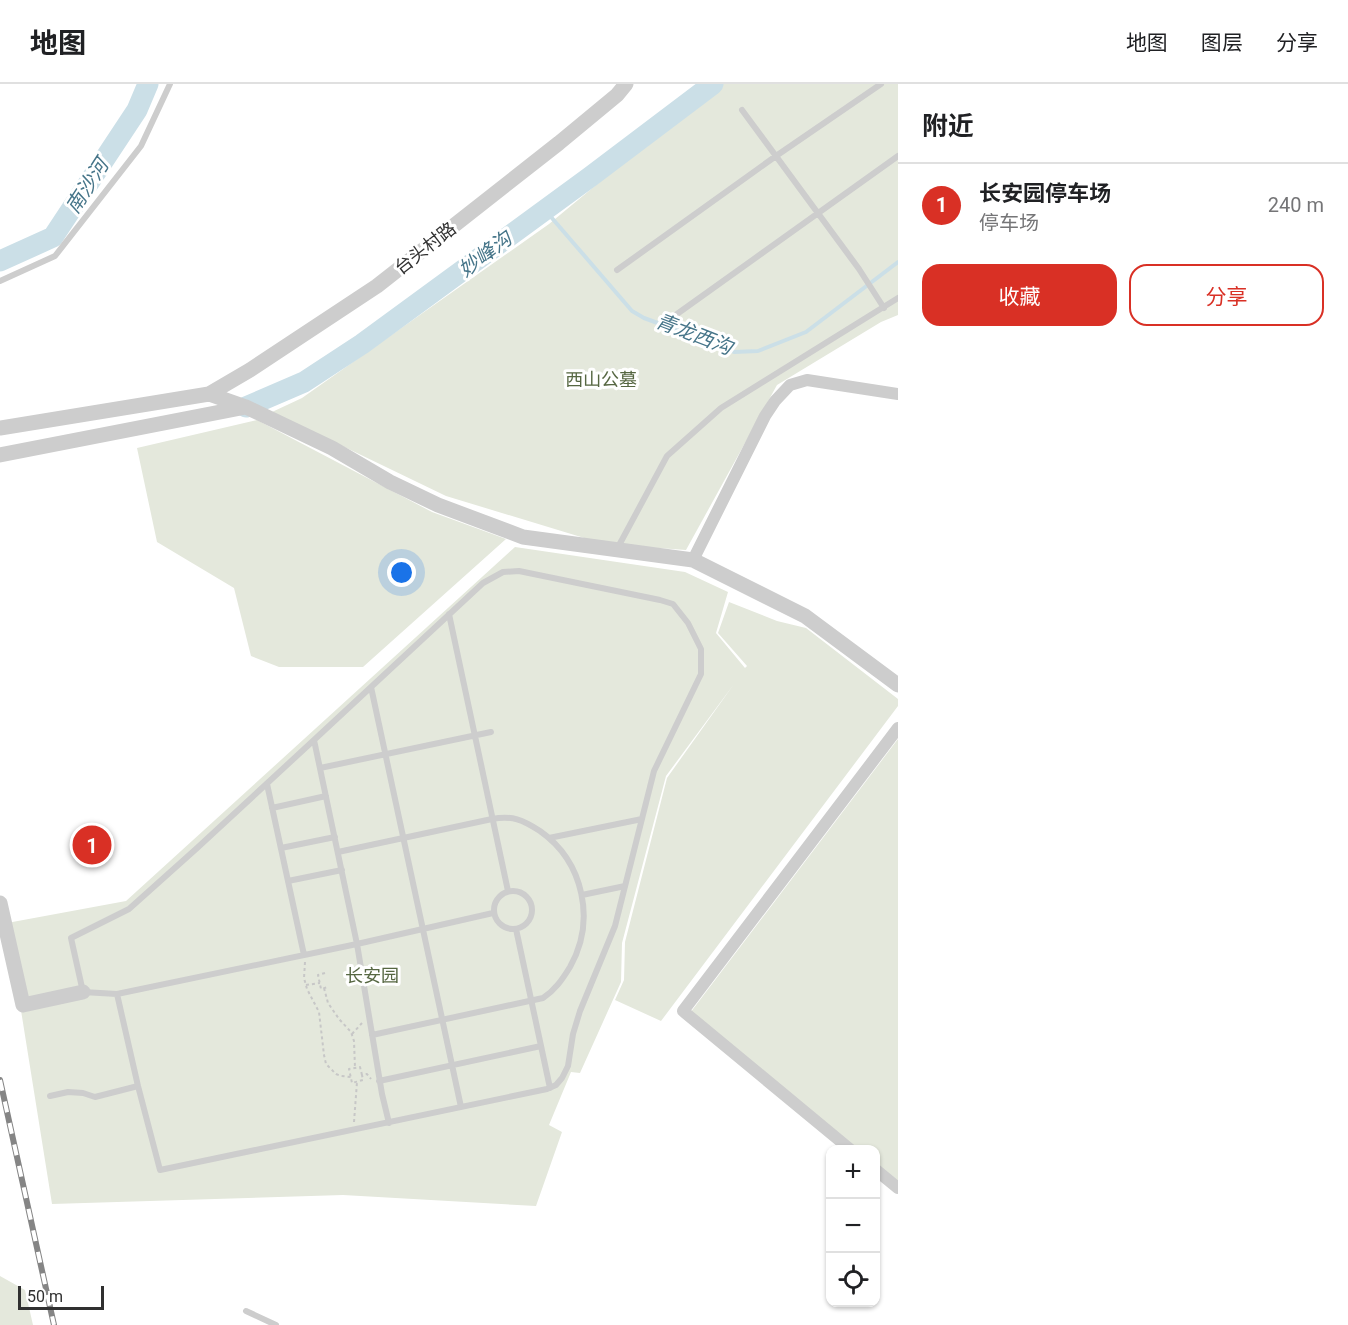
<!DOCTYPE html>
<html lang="zh">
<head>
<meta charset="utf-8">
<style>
	body { margin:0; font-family:Roboto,"Noto Sans SC",sans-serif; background:#f6f6f6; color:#202124 }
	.controls { position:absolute; right:18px; bottom:18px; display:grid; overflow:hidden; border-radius:12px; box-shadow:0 2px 4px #0004 }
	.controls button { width:54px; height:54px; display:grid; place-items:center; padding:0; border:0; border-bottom:2px solid #e0e0e0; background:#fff; color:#202124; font:30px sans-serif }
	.scale { position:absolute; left:18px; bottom:15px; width:86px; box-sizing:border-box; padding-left:6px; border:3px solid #303030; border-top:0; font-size:16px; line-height:21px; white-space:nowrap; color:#303030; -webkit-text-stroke:4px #fff; paint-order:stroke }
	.you { position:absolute; left:402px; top:489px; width:21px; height:21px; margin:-15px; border:4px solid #fff; border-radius:50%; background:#1a73e8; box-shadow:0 0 0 9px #1a73e833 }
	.badge { display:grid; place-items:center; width:39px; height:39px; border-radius:50%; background:#d93025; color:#fff; font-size:20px; font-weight:700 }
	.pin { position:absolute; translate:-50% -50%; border:3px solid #fff; box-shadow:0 2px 6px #0006 }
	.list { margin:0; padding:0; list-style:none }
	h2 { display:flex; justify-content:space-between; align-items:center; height:78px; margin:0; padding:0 24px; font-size:26px }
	h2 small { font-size:20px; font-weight:400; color:#757577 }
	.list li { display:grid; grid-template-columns:39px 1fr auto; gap:18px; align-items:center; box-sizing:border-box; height:84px; padding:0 24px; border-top:2px solid #e0e0e0 }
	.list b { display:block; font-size:22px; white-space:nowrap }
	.list p { margin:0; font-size:20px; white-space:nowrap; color:#757577 }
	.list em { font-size:20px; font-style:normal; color:#757577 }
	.actions { display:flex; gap:12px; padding:18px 24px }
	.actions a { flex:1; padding:14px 0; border:2px solid #d93025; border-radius:18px; text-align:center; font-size:21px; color:#d93025 }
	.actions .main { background:#d93025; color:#fff }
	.icon { flex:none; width:33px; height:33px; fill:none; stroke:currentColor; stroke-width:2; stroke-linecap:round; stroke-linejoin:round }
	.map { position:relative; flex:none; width:898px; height:1241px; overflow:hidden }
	header { display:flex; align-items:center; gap:36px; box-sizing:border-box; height:84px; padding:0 30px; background:#fff; border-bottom:2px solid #e0e0e0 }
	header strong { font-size:28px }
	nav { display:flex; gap:33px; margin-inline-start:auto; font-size:21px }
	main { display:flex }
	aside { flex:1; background:#fff }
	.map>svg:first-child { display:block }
</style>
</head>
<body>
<header>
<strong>地图</strong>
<nav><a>地图</a><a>图层</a><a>分享</a></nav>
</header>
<main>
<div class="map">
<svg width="898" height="1241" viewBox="0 0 898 1241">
	<rect width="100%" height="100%" fill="#fff"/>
	<path fill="#e4e8dc" d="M 718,0 L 898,0 L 898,231 L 881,238 L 777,301 L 686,466 L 604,460 L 446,412 L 272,328 L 302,314 L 549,140 Z
		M 257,336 L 432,428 L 506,455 L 363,583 L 279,583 L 251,572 L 234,504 L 157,458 L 137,364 Z
		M 515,463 L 685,488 L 728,508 L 716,549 L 745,584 L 747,582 L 718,549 L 729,518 L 777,537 L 806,544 L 898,615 L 898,622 L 661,937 L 615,916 L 624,896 L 625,858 L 667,694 L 734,600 L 666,692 L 622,859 L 621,898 L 580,989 L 571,988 L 549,1041 L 562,1048 L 536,1122 L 343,1111 L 52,1120 L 7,839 L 126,817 Z
		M 898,655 L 898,1100 L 876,1082 L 876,1066 L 856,1065 L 690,929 Z
		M 0,1192 L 25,1206 L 33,1241 L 0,1241 Z"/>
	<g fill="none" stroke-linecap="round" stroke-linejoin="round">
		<path stroke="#cbdfe7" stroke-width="4" d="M 545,126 L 632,227 L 644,234 L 693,252 L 734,268 L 758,267 L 806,248 L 898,178"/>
		<path stroke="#cbdfe7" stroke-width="21" d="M 0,177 L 53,153 L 137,26 L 148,0
			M 246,323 L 304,298 L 362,260 L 590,93 L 713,0"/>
		<path stroke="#c7c7c7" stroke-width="2" stroke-dasharray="3 3" stroke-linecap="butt" d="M 305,878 L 304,894 L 307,905 L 319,928 L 324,971 L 326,980 L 336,990 L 341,992 L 351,993
			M 325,889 L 318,891 L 321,905 L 328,903
			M 306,901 L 320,899
			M 324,904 L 328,919 L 339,935 L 351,948 L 354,957 L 355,984
			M 352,950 L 362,939
			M 362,991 L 360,983 L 349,985 L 352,999 L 363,996 L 362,991 L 367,990 L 371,995
			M 354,1038 L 357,998"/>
		<path stroke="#cdcdcd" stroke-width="6" d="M 742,26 L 859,185 L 884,224
			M 617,186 L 776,72 L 881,0
			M 0,197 L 55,172 L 141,62 L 170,0
			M 677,230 L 898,72
			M 617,465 L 667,372 L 721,324 L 898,214
			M 449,530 L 508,807
			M 371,603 L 461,1023
			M 320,684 L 491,648
			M 267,700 L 304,871
			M 272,724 L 326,712
			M 549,754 L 642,735
			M 281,764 L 335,753
			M 338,768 L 492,735 C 512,731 523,736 540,747 C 584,778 596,837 570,883 C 562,896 555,906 543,914 L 372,951
			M 288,797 L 342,786
			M494 826a19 19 0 1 1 38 0a19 19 0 1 1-38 0Z
			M 582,811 L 625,802
			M 516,845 L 550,1004
			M 117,910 L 138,1002 L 160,1086 L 547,1005 L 556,1001 L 562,994 L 568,982 L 573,950 L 580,927 L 615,842 L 654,687 L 701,590 L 701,565 L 688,539 L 673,520 L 660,516 L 519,487 L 503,488 L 483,499 L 314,656
			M 379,997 L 541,962
			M 50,1012 L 68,1008 L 83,1009 L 95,1013 L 138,1002
			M 389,1039 L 382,1010 L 357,860 L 314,656 L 196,765 L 129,825 L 71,854 L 83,908 L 117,910 L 357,860 L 493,829
			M 246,1227 L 276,1241"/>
		<path stroke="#cdcdcd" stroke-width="12" d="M 693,476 L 765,332 L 775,317 L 790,301 L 807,296 L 898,310
			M 851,1066 L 683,927 L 898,644
			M 876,1086 L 898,1104"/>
		<path stroke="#cdcdcd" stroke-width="15" d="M 209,310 L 250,286 L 377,202 L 559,59 L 617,11 L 626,0
			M 0,344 L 209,310 L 246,323 L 332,364 L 390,398 L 438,421 L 523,453 L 693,476 L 805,532 L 898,601
			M 0,371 L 246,323
			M 0,819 L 23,921 L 83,908"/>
		<defs>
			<path id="rail" d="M 0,996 L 54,1241"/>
		</defs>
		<use href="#rail" stroke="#858585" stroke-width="6"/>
		<use href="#rail" stroke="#fff" stroke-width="4" stroke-dasharray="11" stroke-linecap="butt"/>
	</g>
	<g text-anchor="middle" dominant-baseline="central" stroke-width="6" stroke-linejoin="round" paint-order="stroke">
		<g font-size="18" fill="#303030" stroke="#fff">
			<text transform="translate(425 164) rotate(-38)">台头村路</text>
		</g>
		<g font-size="18" fill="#566742" stroke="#fff">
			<text x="601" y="295">西山公墓</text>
			<text x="372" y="891">长安园</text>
		</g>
		<g font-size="20" font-style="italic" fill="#467589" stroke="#fff">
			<text transform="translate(87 102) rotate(-57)">南沙河</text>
			<text transform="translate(485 170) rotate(-37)">妙峰沟</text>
			<text transform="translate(694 250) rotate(21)">青龙西沟</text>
		</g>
	</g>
</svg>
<div class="controls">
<button>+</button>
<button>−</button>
<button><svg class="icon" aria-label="locate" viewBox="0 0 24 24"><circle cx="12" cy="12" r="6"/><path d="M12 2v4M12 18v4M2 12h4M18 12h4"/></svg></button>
</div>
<div class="scale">50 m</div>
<div class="you"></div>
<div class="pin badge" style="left:92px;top:761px">1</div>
</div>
<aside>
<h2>附近<small></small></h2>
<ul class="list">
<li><span class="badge">1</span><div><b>长安园停车场</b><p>停车场</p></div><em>240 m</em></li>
</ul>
<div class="actions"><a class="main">收藏</a><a>分享</a></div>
</aside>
</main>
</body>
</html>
